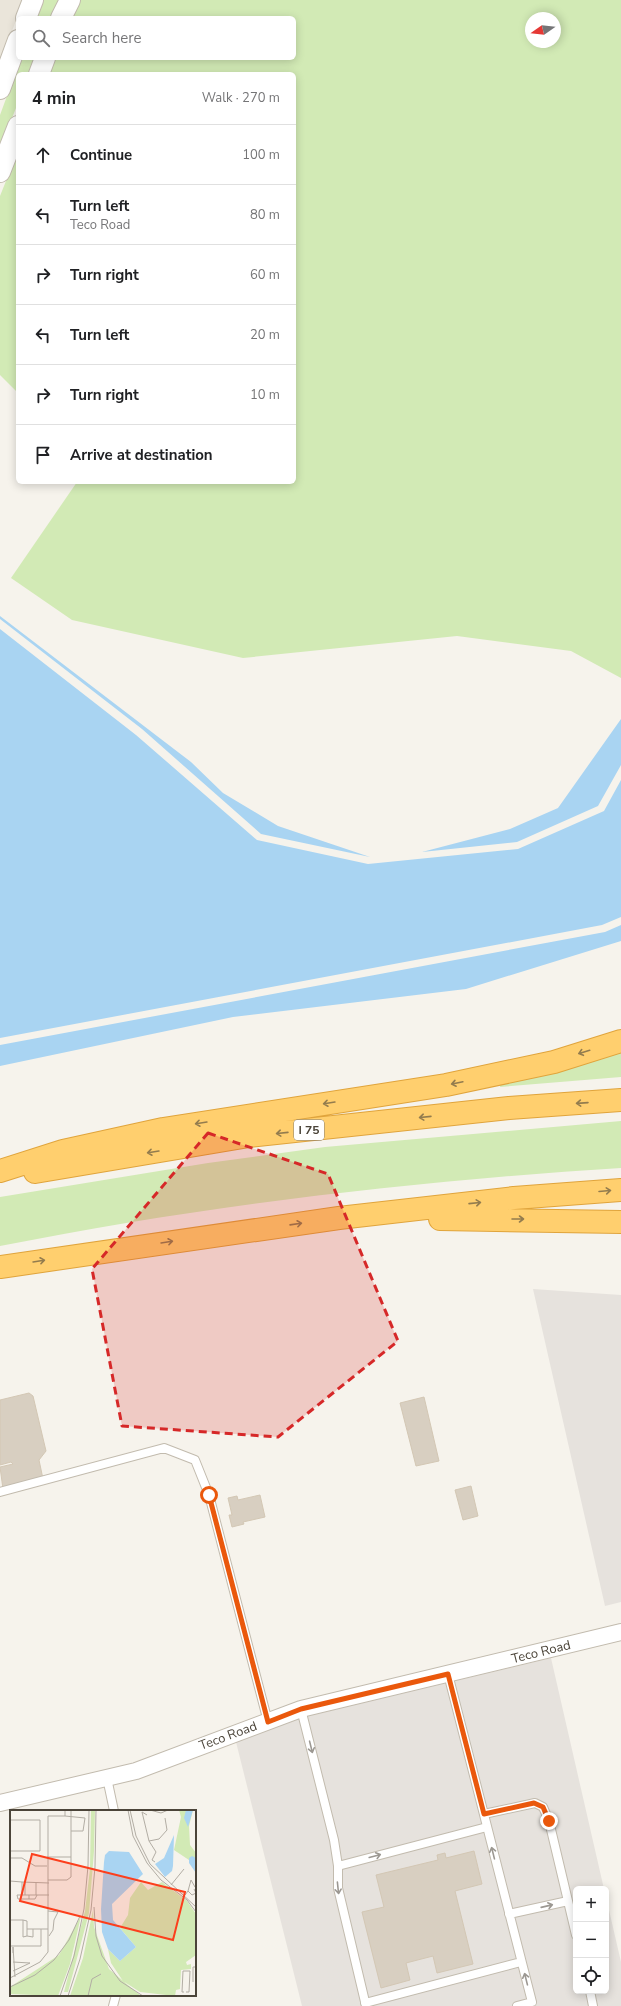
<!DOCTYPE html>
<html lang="en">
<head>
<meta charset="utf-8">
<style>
	body { margin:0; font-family:"Nunito Sans",sans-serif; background:#f2f2f2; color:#202124 }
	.controls { position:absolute; right:12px; bottom:12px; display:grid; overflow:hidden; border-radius:6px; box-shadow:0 2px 10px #0003 }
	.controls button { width:36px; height:36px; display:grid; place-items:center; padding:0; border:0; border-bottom:1px solid #e0e0e0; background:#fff; color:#202124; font:20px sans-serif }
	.compass { position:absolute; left:525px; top:12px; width:36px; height:36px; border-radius:50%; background:#fff; box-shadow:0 2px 10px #0003; rotate:256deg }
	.stop { position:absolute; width:12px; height:12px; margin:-9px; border:3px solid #ea580c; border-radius:50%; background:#fff }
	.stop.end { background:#ea580c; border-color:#fff; box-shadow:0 1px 4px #0008 }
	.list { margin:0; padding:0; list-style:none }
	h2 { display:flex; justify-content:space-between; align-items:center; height:52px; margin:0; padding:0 16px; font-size:17px }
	h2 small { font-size:13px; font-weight:400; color:#757577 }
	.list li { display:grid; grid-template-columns:26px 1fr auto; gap:12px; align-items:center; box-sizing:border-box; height:60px; padding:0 16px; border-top:1px solid #e0e0e0 }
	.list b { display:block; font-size:15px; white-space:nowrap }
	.list p { margin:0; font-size:13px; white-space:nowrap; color:#757577 }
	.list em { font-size:13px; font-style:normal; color:#757577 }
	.icon { flex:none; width:22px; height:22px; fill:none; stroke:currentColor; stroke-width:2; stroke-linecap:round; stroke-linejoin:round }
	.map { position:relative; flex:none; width:621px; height:2006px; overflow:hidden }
	.search { position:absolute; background:#fff; box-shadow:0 2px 10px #0003; left:16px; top:16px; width:280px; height:44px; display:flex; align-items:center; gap:10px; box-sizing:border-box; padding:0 14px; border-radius:6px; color:#757577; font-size:15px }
	.panel { position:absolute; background:#fff; box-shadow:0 2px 10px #0003; left:16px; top:72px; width:280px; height:412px; border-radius:6px }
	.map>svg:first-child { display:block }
</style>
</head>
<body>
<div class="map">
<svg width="621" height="2006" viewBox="0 0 621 2006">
	<rect width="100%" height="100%" fill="#f6f3ec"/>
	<path fill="#eae5da" d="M 0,0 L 24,0 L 0,62 Z"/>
	<path fill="#e6e2dd" d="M 533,1289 L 621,1295 L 621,1602 L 605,1606 Z
		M 551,1658 L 604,1889 L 576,1889 L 576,1991 L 606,1991 L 606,1897 L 621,1962 L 621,2006 L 302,2006 L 236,1742 L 304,1717 Z"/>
	<path fill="#d2eab5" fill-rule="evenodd" d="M 43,0 L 60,0 L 52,18 L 35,18 Z
		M 80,0 L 621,0 L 621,678 L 571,651 L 457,636 L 243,658 L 72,620 L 11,578 L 77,482 L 294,482 L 294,74 L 48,74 L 55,58 L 294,58 L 294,18 L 71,18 ZM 531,18 L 555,18 L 555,42 L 531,42 Z
		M 21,58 L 36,58 L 29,74 L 18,74 L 18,103 L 0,148 L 0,115 Z
		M 18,151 L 18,393 L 0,375 L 0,196 Z
		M 621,1050 L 621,1077 L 500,1087 L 501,1081 Z
		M 621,1121 L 621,1168 C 413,1181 205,1205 0,1246 L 0,1197 L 208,1163 L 325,1147 Z"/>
	<path fill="#a9d4f2" d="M 0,616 L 191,762 L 223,793 L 278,826 L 370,857 L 261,834 L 142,729 L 0,619 Z
		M 0,629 L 136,735 L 257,840 L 368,864 L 518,849 L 604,811 L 621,780 L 621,917 L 602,925 L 0,1038 Z
		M 621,719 L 621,765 L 598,806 L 517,842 L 422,852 L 510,829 L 558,808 Z
		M 621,925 L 621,941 L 466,989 L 233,1017 L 0,1066 L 0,1045 L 605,932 Z"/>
	<path fill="#d8cfc1" stroke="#d3c7b4" d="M 29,1393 L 33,1396 L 46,1451 L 39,1460 L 43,1479 L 3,1489 L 0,1467 L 13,1464 L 11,1462 L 0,1465 L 0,1400 Z
		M 424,1397 L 439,1461 L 416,1466 L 400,1403 Z
		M 471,1486 L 478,1516 L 463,1520 L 455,1490 Z
		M 260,1495 L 265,1517 L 243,1522 L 244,1524 L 232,1527 L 229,1515 L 232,1515 L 228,1498 L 237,1496 L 238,1500 Z
		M 474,1851 L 482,1884 L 455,1891 L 473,1964 L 437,1973 L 433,1956 L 406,1963 L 410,1980 L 381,1988 L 362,1912 L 384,1907 L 376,1875 L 438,1860 L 437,1855 L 445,1853 L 446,1858 Z"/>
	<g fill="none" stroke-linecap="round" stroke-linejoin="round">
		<defs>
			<path id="service" d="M 0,1492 L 164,1448 L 195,1460 L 209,1495 L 268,1722
				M 448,1674 L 532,2002 L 517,2006
				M 301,1709 L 334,1840 L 338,1866 L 338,1888 L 366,2006
				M 107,1778 L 114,1811
				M 484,1814 L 535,1803 L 543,1807 L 549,1821 L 568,1901 L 509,1914
				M 338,1866 L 487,1827
				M 568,1901 L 576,1935
				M 590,1991 L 593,2006
				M 365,2003 L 521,1962
				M 113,2006 L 116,1995"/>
			<path id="minor" d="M 0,1803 L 136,1771 L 301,1709 L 621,1632"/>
			<path id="tertiary" d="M 26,18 L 33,0
				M 61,18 L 70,0
				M 39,74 L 45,58
				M 0,89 L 18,40
				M 0,172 L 18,126"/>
			<path id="motorway" d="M 0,1171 L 63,1151 L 163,1129 L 446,1085 L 554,1062 L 621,1041
				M 35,1172 L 249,1136 L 509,1108 L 621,1100
				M 440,1219 L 621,1222
				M 0,1267 L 339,1218 L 514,1198 L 621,1190"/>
		</defs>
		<use href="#service" stroke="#c2bbae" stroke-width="10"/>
		<use href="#minor" stroke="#c2bbae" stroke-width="18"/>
		<use href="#tertiary" stroke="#c2bbae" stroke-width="22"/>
		<use href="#motorway" stroke="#e0a43c" stroke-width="24"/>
		<use href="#service" stroke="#fff" stroke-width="8"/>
		<use href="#minor" stroke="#fff" stroke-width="16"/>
		<use href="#tertiary" stroke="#fff" stroke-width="20"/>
		<use href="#motorway" stroke="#ffcf6e" stroke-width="22"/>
	</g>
	<defs><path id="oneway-shaft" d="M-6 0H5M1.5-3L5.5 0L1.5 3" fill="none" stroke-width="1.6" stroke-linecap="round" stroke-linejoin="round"/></defs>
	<g stroke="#937c4e">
		<use href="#oneway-shaft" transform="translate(584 1052) rotate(163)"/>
		<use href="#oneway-shaft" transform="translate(457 1083) rotate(168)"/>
		<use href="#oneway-shaft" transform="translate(329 1103) rotate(171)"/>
		<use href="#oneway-shaft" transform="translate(582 1103) rotate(176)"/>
		<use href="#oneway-shaft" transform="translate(425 1117) rotate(174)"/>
		<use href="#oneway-shaft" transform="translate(201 1123) rotate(171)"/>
		<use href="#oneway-shaft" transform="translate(282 1133) rotate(174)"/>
		<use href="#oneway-shaft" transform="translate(153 1152) rotate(171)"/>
		<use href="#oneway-shaft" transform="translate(605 1191) rotate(-5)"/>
		<use href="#oneway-shaft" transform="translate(475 1203) rotate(-6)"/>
		<use href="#oneway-shaft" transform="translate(518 1219)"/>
		<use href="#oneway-shaft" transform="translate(296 1224) rotate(-8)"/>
		<use href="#oneway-shaft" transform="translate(167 1242) rotate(-9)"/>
		<use href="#oneway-shaft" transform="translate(39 1261) rotate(-9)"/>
	</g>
	<g stroke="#9c9892">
		<use href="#oneway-shaft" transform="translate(311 1747) rotate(76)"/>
		<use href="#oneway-shaft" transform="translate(493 1853) rotate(-104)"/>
		<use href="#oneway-shaft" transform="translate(375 1856) rotate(-15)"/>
		<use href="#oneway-shaft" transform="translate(338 1888) rotate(84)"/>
		<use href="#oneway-shaft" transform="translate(547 1906) rotate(-13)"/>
		<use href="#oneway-shaft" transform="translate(526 1979) rotate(-104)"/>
	</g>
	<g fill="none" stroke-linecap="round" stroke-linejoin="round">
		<path stroke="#ea580c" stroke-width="5" d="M 209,1495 L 268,1722 L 301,1709 L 448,1674 L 484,1814 L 534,1803 L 543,1807 L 549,1821"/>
	</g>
	<path fill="#d62828" fill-opacity="0.2" stroke="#d62828" stroke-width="3" stroke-dasharray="8 5" stroke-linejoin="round" d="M 208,1133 L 328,1174 L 398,1341 L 278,1437 L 122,1426 L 92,1269 Z"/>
	<g text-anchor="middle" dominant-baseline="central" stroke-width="3.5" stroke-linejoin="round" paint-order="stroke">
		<rect fill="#fff" stroke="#817c74" stroke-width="1" x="294" y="1120" width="30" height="20" rx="3"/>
		<g font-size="12" font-weight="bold" fill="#4b4439">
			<text x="309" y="1130">I 75</text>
		</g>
		<g font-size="13" fill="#4b4439" stroke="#fff">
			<text transform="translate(541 1652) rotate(-14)">Teco Road</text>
			<text transform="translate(228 1736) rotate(-20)">Teco Road</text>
		</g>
	</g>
	<g transform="translate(10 1810)">
		<rect width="186" height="186" fill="#f6f3ec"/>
		<path d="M 81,0 L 85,0 L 84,41 L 79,103 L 58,182 L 54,182 L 75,101 L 80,59 ZM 169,0 L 183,0 L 179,16 L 180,35 L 186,43 L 186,48 L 179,50 L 164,40 L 171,7 ZM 131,72 L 138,80 L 152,72 L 177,91 L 186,104 L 186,145 L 176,152 L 177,155 L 181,154 L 181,159 L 171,160 L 170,179 L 166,180 L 165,186 L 130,182 L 113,171 L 101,153 L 98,139 L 110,151 L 126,137 L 110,118 L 118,105 L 120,88 ZM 83,100 L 84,117 L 99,159 L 131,186 L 60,186 L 73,148 ZM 71,106 L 60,154 L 48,186 L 0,184 L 0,177 L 49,145 Z" fill="#d2eab5"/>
		<path d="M 176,0 L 183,0 L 178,17 L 174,8 ZM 164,25 L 163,56 L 162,61 L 155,67 L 145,54 L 154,48 ZM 99,41 L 119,42 L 133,64 L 102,94 L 103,110 L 126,137 L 110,151 L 98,139 L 92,122 L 91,99 L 94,52 L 95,45 ZM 182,46 L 186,48 L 186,63 L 179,53 L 179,48 Z" fill="#a9d4f2"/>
		<path fill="none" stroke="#b2ada4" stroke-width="1" d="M 118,0 L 123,26 L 137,53 L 151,70 L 177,90 L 186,102M 120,0 L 126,26 L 140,54 L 186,97M 140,0 L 151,3 L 158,0M 137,5 L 132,2 L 139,31 L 149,29 L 157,20 L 155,8M 55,6 L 75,8 L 73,21 L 61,21M 0,10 L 30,10 L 30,41 L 0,41M 139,31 L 146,42 L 142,50 L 145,52M 37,47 L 61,47M 0,48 L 12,48 L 25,56 L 37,56M 38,70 L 57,70 L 61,67 L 61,0M 0,71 L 12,72M 15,72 L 15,85M 26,72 L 26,85M 161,75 L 174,59M 178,81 L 181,70 L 185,77M 12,85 L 7,85 L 8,89 L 19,89M 19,85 L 19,89 L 25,89 L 27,85M 39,85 L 12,85 L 12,72 L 39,73M 175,85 L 178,81 L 182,85 L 186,83 L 184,79M 84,97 L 86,126 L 92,146 L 110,171 L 133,186M 38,101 L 48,102 L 44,110 L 43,120 L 39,126M 0,110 L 13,110 L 13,127 L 17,126 L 17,119 L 31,119M 13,110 L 17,111 L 17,119M 17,126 L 23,127 L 23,119M 0,136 L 31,136 L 31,119 L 38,119M 3,143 L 3,137 L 5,167M 3,152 L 20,153 L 3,161M 0,168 L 30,152 L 38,142 L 38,6 L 55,6 L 55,0M 183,172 L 183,157 L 186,157M 0,177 L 25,165 L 44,150 L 59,130 L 70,106M 174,182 L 172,182 L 173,161 L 180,161 L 179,182 L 176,182M 50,186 L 64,146 L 74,99 L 78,56 L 79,0M 58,186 L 70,149 L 81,100 L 85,57 L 86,0M 78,186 L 82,169 L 91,164"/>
		<path fill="#fc3f1d" fill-opacity="0.15" stroke="#fc3f1d" stroke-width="2" d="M 22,44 L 175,82 L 163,130 L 10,91 Z"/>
		<rect width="186" height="186" fill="none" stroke="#4b4439" stroke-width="2"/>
	</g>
</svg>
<div class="controls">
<button>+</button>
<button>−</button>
<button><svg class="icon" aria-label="locate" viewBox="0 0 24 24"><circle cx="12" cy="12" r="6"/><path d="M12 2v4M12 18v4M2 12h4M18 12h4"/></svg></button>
</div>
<svg class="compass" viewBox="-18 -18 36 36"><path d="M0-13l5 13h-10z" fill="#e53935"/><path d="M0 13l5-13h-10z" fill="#757577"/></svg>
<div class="stop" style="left:209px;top:1495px"></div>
<div class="stop end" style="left:549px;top:1821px"></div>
<div class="search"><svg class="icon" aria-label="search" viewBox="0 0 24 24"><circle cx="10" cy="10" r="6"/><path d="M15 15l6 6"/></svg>Search here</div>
<section class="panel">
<h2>4 min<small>Walk · 270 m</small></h2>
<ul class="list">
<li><svg class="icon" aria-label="ahead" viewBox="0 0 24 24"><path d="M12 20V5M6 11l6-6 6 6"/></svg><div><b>Continue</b></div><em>100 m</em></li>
<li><svg class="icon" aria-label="left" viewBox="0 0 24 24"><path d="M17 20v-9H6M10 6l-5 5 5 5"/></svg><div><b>Turn left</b><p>Teco Road</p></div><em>80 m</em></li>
<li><svg class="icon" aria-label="right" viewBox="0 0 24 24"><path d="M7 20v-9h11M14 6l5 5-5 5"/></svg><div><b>Turn right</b></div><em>60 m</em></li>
<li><svg class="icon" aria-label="left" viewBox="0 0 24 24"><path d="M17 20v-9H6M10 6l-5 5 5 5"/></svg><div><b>Turn left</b></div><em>20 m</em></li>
<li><svg class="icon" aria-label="right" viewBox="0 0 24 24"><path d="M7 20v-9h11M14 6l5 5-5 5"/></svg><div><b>Turn right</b></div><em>10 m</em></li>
<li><svg class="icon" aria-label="arrive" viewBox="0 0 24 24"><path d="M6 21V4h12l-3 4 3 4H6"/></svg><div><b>Arrive at destination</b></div></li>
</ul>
</section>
</div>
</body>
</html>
